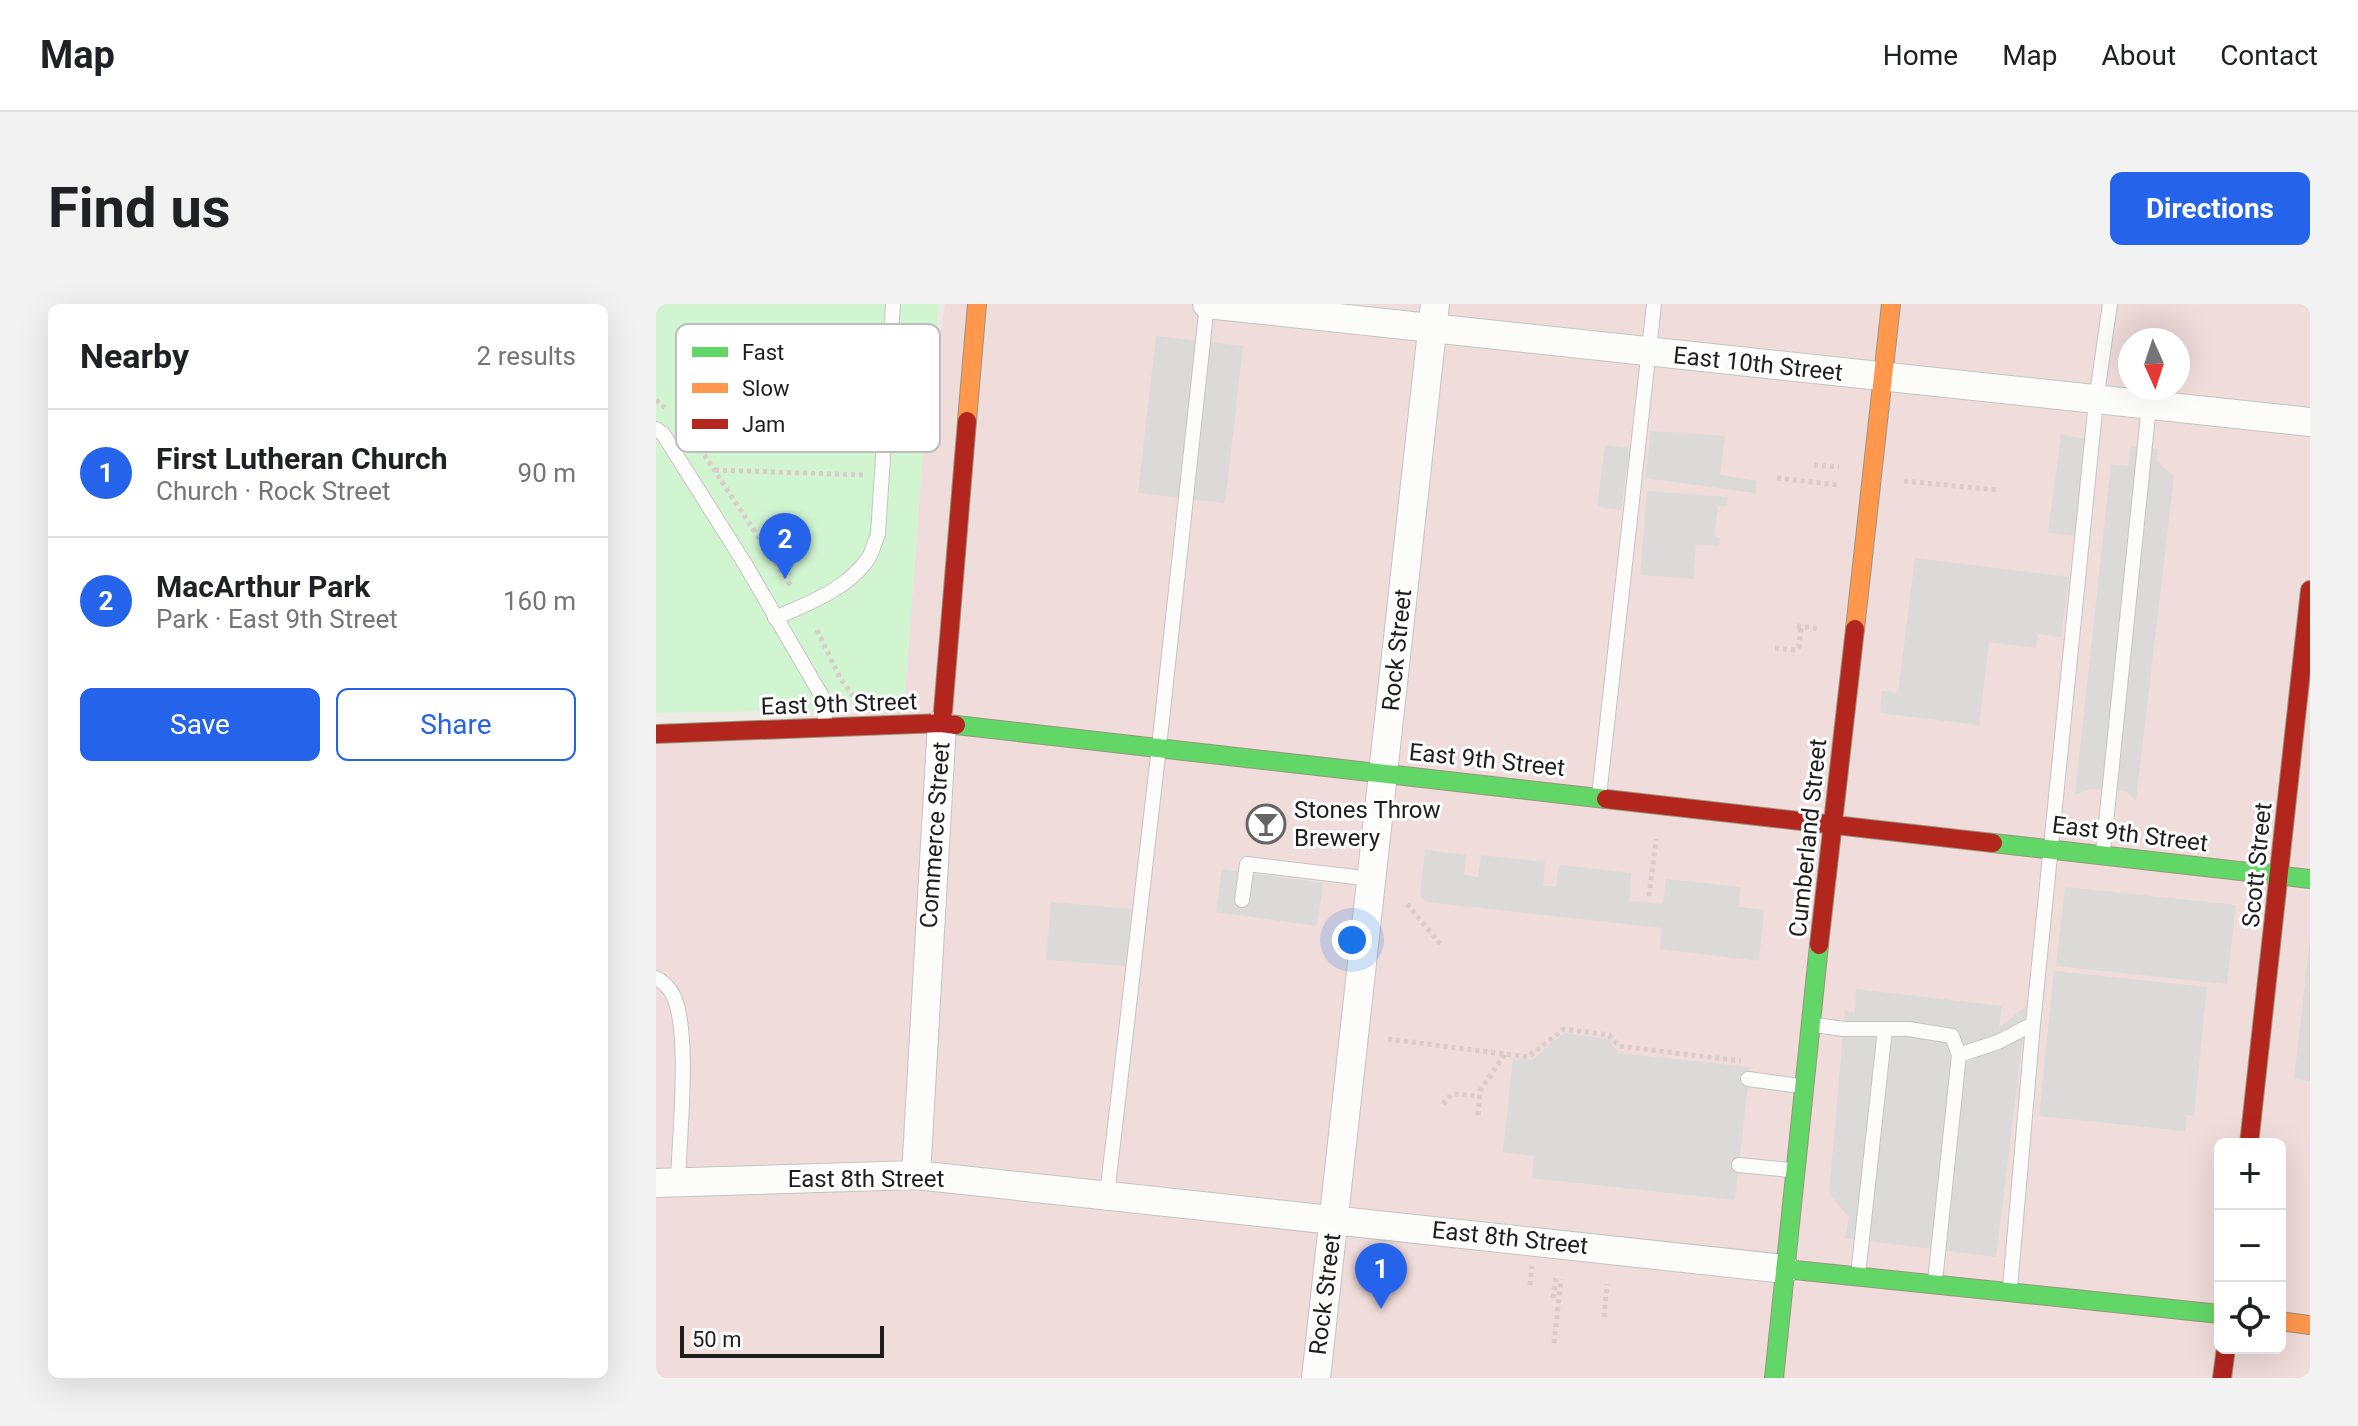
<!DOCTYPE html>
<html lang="en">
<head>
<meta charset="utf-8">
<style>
	body { margin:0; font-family:Roboto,sans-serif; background:#f2f2f2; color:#202124 }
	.controls { position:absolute; right:24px; bottom:24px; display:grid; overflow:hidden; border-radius:12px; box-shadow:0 8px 32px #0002 }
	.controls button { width:72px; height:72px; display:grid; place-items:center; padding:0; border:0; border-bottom:2px solid #e0e0e0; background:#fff; color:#202124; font:40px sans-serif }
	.compass { position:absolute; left:1462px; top:24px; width:72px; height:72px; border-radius:50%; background:#fff; box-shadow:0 8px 32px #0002; rotate:177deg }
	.scale { position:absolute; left:24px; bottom:20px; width:204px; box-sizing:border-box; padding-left:8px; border:4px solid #1e1e1e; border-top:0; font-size:22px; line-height:28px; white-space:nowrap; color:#1e1e1e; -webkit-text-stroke:6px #fff; paint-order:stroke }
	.you { position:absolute; left:696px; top:636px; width:28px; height:28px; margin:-20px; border:6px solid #fff; border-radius:50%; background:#1a73e8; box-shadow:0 0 0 12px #1a73e833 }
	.badge { display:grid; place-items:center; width:52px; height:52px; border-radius:50%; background:#2563eb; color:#fff; font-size:26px; font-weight:700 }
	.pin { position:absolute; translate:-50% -66px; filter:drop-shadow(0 2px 4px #0008) }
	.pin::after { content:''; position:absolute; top:42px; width:28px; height:24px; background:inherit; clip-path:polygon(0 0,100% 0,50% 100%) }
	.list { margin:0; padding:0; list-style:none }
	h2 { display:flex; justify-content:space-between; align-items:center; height:104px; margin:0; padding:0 32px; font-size:34px }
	h2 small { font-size:26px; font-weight:400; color:#757577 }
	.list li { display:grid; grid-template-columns:52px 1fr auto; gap:24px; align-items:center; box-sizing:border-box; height:128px; padding:0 32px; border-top:2px solid #e0e0e0 }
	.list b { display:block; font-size:30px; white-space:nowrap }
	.list p { margin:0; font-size:26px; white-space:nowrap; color:#757577 }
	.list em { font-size:26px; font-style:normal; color:#757577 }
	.actions { display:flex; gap:16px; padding:24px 32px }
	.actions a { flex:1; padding:18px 0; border:2px solid #2563eb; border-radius:12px; text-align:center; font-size:28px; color:#2563eb }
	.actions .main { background:#2563eb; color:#fff }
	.icon { flex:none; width:44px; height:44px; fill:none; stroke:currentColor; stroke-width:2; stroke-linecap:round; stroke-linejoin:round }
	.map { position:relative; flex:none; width:1654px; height:1074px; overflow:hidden; border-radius:12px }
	header { display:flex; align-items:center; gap:48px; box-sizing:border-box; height:112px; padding:0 40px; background:#fff; border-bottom:2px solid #e0e0e0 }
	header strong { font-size:38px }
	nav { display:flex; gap:44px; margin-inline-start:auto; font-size:28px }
	.intro { display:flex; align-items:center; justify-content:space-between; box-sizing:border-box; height:192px; padding:0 48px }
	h1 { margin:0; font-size:56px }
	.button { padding:20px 36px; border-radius:12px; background:#2563eb; color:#fff; font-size:28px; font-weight:700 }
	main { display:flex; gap:48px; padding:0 48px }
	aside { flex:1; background:#fff; border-radius:12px; box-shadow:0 8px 32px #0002 }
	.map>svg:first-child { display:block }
</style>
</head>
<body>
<header>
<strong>Map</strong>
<nav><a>Home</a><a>Map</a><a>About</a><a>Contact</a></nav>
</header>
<div class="intro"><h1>Find us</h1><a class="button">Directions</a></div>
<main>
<aside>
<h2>Nearby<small>2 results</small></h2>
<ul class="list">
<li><span class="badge">1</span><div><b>First Lutheran Church</b><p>Church · Rock Street</p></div><em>90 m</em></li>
<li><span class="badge">2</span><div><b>MacArthur Park</b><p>Park · East 9th Street</p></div><em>160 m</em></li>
</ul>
<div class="actions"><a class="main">Save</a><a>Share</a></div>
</aside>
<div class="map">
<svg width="1654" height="1074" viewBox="0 0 1654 1074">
	<rect width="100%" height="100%" fill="#edeae6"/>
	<path fill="#f0dcda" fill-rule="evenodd" d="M 289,0 L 1654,0 L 1654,1074 L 0,1074 L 0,424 L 248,405 L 267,146 ZM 1474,36 L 1522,36 L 1522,84 L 1474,84 ZM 1564,840 L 1624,840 L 1624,1044 L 1564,1044 Z"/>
	<path fill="#dbdad8" d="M 500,32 L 587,42 L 569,199 L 482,189 Z
		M 995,127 L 1069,132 L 1064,171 L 1101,177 L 1099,189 L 989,174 Z
		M 1405,131 L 1431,135 L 1419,232 L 1392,229 Z
		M 949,141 L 974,144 L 965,206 L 941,203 Z
		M 1475,142 L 1502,145 L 1501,158 L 1518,172 L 1480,496 L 1470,487 L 1434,485 L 1419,491 L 1455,160 L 1473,162 Z
		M 991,187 L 1072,193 L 1071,202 L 1062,202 L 1058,232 L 1064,234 L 1063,242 L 1040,241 L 1037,275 L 984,271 Z
		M 1259,254 L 1413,273 L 1405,333 L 1382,330 L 1380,344 L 1333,338 L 1323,421 L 1224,409 L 1226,387 L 1242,389 Z
		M 769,546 L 810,551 L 808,571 L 822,573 L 825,551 L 889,558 L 887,582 L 900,582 L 903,561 L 975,569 L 973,597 L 1007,600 L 1010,575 L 1085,583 L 1083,603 L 1108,606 L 1103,657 L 1004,645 L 1006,624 L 771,598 L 764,593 Z
		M 566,565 L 667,579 L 661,622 L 560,608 Z
		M 1409,583 L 1580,601 L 1571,680 L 1400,662 Z
		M 395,598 L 475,605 L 470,662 L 390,656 Z
		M 1654,636 L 1654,777 L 1638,775 Z
		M 1398,667 L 1551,683 L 1538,812 L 1531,811 L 1529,827 L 1383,812 Z
		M 1200,685 L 1346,702 L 1343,724 L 1371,701 L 1340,953 L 1189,934 L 1193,913 L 1173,890 L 1189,707 L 1199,709 Z
		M 908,729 L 953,735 L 962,749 L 1094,763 L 1079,896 L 876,874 L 878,852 L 847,848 L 857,754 L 875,756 Z"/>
	<path fill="#d2f5d1" d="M 0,0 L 283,0 L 267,146 L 248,405 L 0,409 Z"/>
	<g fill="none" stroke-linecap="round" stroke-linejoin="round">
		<defs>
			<path id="lane" d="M 0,125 L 7,130 L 89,260 L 168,396 L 169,420
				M 119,314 C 151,300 194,284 213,253 C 217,246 219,237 222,230 L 237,0
				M 943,492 L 998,0
				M 1447,548 L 1493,102
				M 586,596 L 591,560 L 716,575
				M 0,674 C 6,677 14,684 17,691 C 35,727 23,834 22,878
				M 1160,721 L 1187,725 L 1253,725 L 1296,732 L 1303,751 L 1279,977
				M 1303,751 L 1342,738 L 1377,720
				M 1092,775 L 1144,782
				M 1083,861 L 1134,866
				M 451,891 L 503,443 L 551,0
				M 1202,971 L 1229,725
				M 1354,984 L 1377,720 L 1440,97 L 1454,0"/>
			<path id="street" d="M 551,0 L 1654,118
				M 260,871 L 286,419
				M 0,879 L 260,871 L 1129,965
				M 660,1074 L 779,0"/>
			<path id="fast" d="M 300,421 L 950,495
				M 1337,539 L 1654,575
				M 1129,965 L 1564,1010
				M 1118,1074 L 1163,641"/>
			<path id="slow" d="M 311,117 L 321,0
				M 1199,325 L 1235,0
				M 1624,1017 L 1654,1021"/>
			<path id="jam" d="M 286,419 L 311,117
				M 0,430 L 286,419 L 300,421
				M 950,495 L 1337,539
				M 1163,641 L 1199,325
				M 1593,840 L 1654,286
				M 1566,1074 L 1570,1044"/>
		</defs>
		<use href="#lane" stroke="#c5c4c2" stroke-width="16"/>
		<use href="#street" stroke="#c5c4c2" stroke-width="30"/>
		<use href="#fast" stroke="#96967e" stroke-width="20"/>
		<use href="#slow" stroke="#96967e" stroke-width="20"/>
		<use href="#jam" stroke="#96967e" stroke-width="20"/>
		<path stroke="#dbcbc9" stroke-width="5" stroke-dasharray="4 4" stroke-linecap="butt" d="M 0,96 L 12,106
			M 35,131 L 136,284
			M 1158,161 L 1183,163
			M 59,166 L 208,171
			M 1121,174 L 1182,181
			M 1248,177 L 1341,186
			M 1141,322 L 1165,325
			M 161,326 L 184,374 L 197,392
			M 1119,344 L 1139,346 L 1143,343 L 1145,323
			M 993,592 L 1000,535
			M 751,600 L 785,641
			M 732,735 L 872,753 L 908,725 L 953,731 L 963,742 L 1085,757
			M 787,800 L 796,790 L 823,792
			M 822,811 L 824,787 L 849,750
			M 874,981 L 876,962
			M 897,994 L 900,974
			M 948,1013 L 951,980
			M 898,1039 L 905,975"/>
		<use href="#lane" stroke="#fcfcfb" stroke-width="14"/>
		<use href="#street" stroke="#fcfcfb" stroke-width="28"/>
		<use href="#fast" stroke="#63d668" stroke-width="18"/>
		<use href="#slow" stroke="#ff974d" stroke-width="18"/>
		<use href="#jam" stroke="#b3261e" stroke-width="18"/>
	</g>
	<defs>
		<symbol id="bar-ring" viewBox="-11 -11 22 22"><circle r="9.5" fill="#fff" stroke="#666564" stroke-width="1.5"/><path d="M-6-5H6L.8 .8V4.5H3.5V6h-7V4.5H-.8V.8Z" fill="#666564"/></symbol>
	</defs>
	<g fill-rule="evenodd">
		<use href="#bar-ring" x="588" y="498" width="44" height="44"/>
	</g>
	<g text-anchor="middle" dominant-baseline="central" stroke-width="6" stroke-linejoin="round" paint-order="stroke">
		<g font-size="24" fill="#1e1e1e" stroke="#fff">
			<text transform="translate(1102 60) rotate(6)">East 10th Street</text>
			<text transform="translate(741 346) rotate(-84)">Rock Street</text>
			<text transform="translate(183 400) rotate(-2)">East 9th Street</text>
			<text transform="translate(831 456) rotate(6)">East 9th Street</text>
			<text transform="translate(1474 530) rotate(7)">East 9th Street</text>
			<text transform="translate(279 531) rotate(-86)">Commerce Street</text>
			<text transform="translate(1152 534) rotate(-84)">Cumberland Street</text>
			<text transform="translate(1601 561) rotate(-84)">Scott Street</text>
			<text x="210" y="875">East 8th Street</text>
			<text transform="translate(854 934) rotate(6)">East 8th Street</text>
			<text transform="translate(669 990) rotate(-83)">Rock Street</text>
		</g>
		<g font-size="24" fill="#1e1e1e" stroke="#fff" text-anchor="start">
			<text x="638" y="506">Stones Throw<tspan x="638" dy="28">Brewery</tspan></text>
		</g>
	</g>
	<rect x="20" y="20" width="264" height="128" rx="12" fill="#fff" stroke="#bcbcbc" stroke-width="2"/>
	<rect x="36" y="43" width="36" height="10" fill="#63d668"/>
	<rect x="36" y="79" width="36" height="10" fill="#ff974d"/>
	<rect x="36" y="115" width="36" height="10" fill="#b3261e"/>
	<g font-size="22" fill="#1e1e1e">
		<text x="86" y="56">Fast</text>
		<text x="86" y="92">Slow</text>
		<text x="86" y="128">Jam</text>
	</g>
</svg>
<div class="controls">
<button>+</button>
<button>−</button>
<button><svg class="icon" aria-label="locate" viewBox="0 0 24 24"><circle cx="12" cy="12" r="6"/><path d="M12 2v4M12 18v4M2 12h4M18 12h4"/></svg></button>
</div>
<svg class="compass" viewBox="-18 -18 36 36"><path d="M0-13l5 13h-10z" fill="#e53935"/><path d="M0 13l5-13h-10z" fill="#757577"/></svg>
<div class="scale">50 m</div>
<div class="you"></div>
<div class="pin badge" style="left:725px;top:1005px">1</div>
<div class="pin badge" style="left:129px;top:275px">2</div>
</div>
</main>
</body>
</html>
